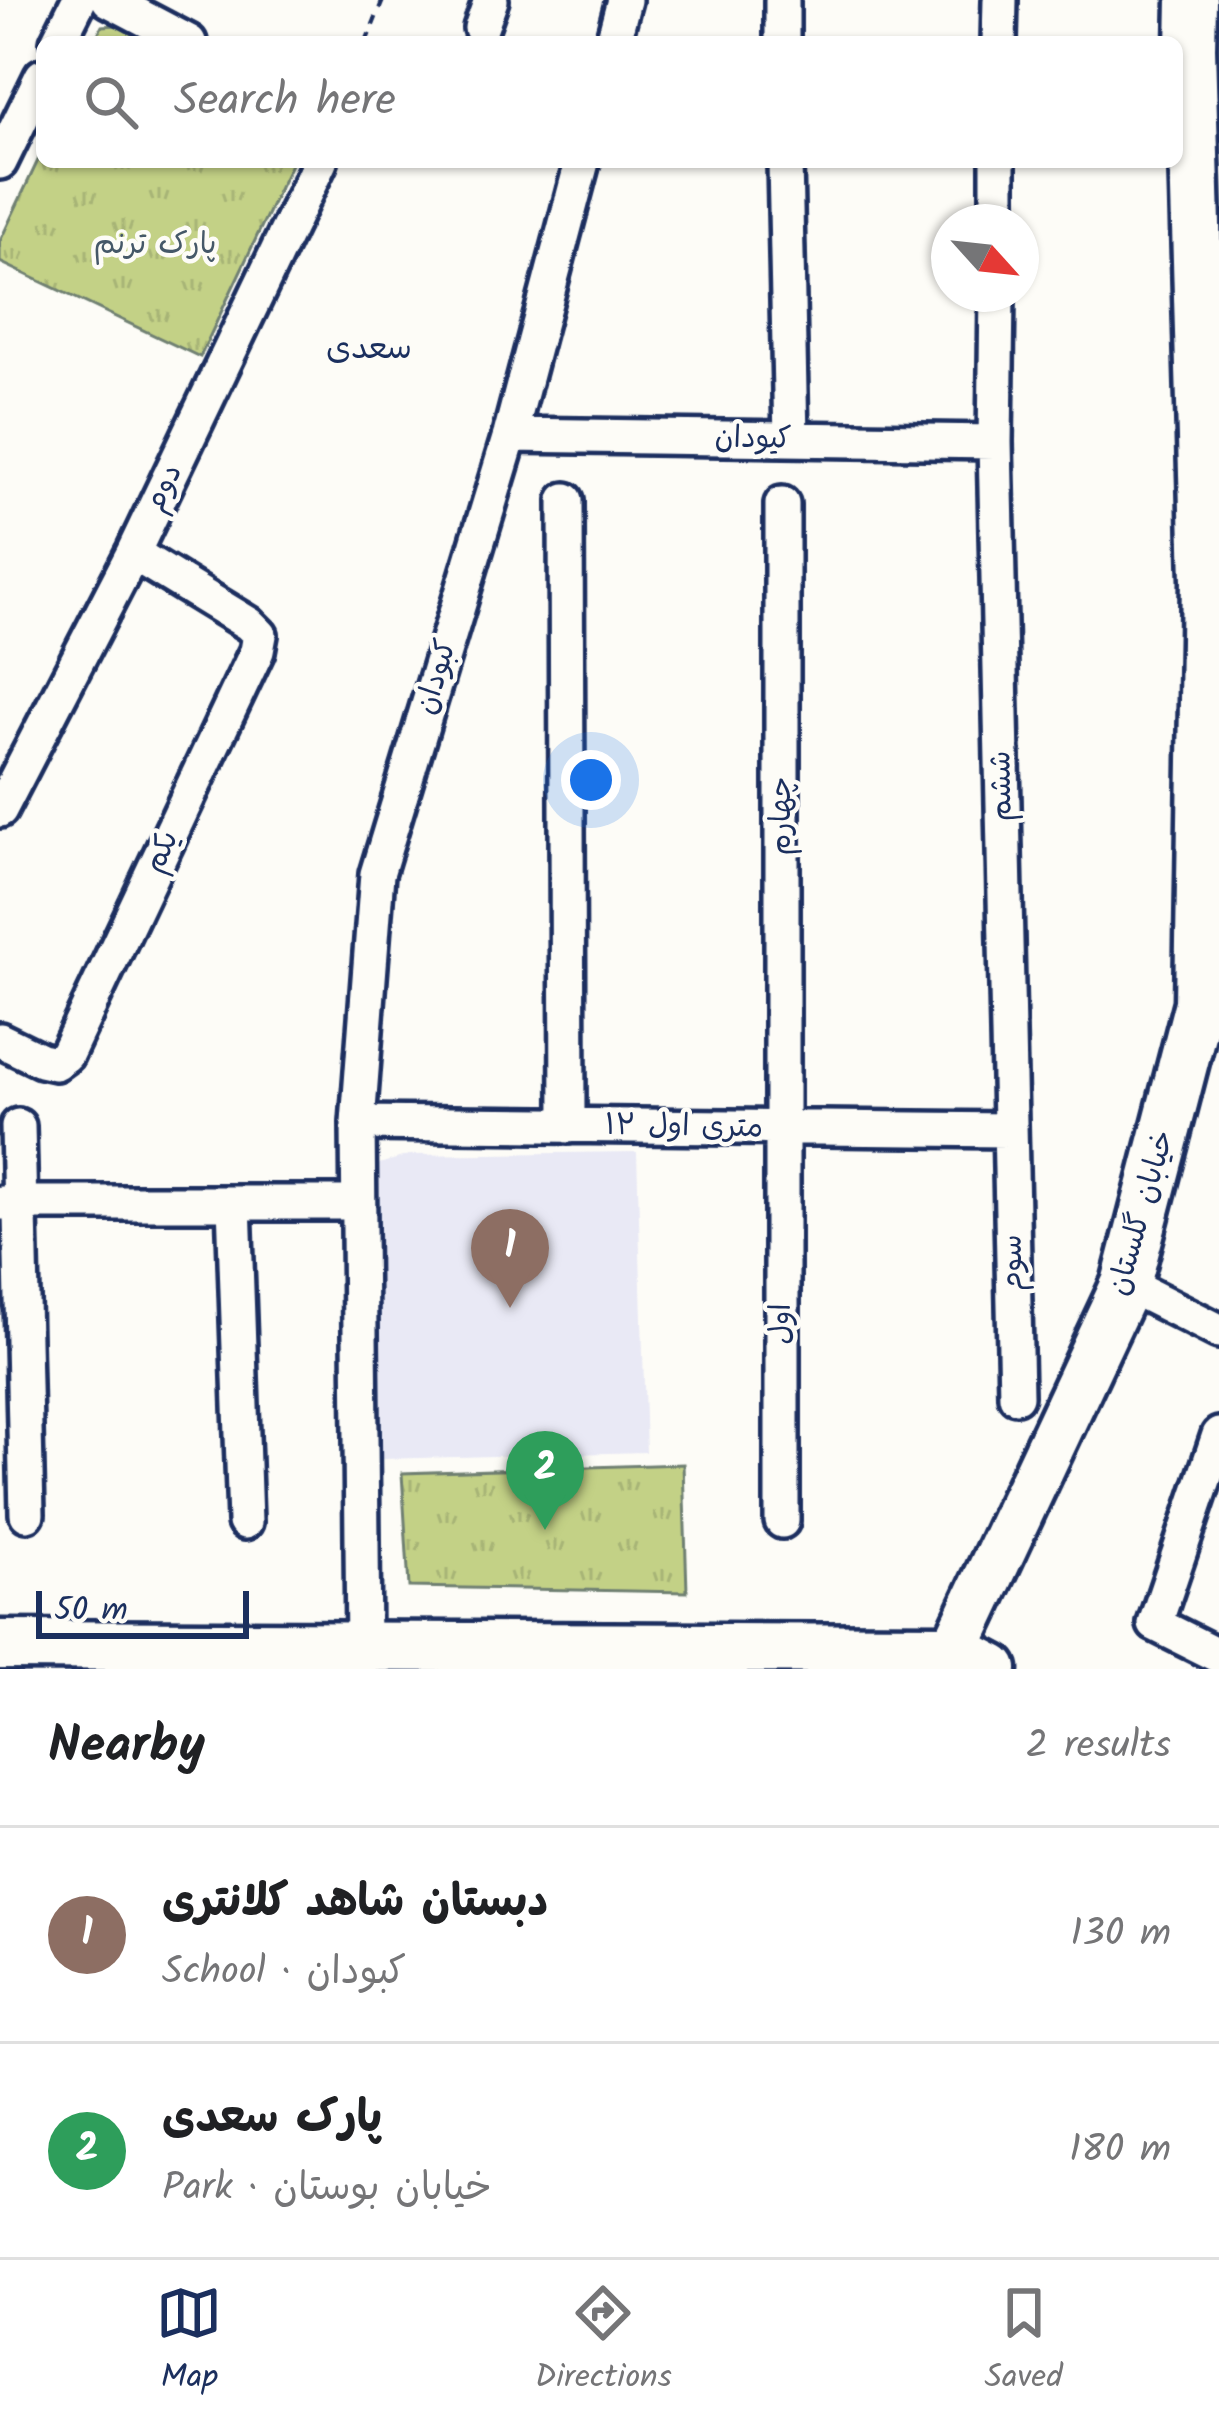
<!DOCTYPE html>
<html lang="en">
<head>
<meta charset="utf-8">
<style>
	body { margin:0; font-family:Kalam,"Playpen Sans Arabic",sans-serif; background:#f6f6f6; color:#202124 }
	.compass { position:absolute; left:931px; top:204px; width:108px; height:108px; border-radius:50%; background:#fff; box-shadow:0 3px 9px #0004; rotate:117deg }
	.scale { position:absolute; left:36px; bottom:30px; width:213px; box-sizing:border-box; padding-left:12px; border:6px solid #1b2f5e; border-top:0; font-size:33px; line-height:42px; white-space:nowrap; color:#1b2f5e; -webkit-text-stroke:9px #fdfcf7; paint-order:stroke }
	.you { position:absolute; left:591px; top:780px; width:42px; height:42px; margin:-30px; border:9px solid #fff; border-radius:50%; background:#1a73e8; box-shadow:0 0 0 18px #1a73e833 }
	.badge { display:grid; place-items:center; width:78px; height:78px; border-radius:50%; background:#1b2f5e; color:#fff; font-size:39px; font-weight:700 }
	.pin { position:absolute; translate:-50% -99px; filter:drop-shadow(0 3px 6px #0008) }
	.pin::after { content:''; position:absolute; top:63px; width:42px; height:36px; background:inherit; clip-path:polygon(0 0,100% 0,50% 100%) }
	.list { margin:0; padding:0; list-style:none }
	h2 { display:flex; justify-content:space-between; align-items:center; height:156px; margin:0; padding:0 48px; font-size:51px }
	h2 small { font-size:39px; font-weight:400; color:#757577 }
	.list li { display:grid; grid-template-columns:78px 1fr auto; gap:36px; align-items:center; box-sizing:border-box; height:216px; padding:0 48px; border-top:3px solid #e0e0e0 }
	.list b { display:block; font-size:45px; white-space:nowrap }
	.list p { margin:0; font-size:39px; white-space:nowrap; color:#757577 }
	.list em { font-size:39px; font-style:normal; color:#757577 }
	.icon { flex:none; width:66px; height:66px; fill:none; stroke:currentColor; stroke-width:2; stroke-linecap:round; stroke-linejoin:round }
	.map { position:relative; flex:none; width:1219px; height:1669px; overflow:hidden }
	.search { position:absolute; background:#fff; box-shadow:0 3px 9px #0004; left:36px; right:36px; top:36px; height:132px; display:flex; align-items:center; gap:30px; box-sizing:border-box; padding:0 42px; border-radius:18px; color:#757577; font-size:45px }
	.sheet { height:588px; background:#fff }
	nav { display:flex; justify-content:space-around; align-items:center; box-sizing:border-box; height:168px; border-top:3px solid #e0e0e0; background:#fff; font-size:33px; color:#757577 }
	nav a { display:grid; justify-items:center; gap:6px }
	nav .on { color:#1b2f5e }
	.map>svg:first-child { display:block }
</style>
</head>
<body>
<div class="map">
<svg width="1219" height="1669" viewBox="0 0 1219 1669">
	<defs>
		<pattern id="park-tufts" width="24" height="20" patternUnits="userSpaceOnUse" patternTransform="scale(3)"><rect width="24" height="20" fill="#c3d186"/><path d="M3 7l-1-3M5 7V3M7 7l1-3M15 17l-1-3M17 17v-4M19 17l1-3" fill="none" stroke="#a7b476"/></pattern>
	</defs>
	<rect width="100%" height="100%" fill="#fdfcf7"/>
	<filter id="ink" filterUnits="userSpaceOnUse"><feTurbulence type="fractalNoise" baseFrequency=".00833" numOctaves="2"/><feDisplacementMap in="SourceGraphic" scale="24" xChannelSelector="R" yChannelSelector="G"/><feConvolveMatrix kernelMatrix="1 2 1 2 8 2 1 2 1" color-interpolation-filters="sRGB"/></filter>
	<g filter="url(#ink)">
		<path fill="#e9e9f5" d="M 637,1152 L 646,1452 L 381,1459 L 376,1165 L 409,1155 Z"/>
		<path fill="url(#park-tufts)" stroke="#6f8072" stroke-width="3" d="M 118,25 L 153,42 L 94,42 L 102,26 Z
			M 42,152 L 42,162 L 292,162 L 200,357 L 0,262 L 0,241 Z
			M 683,1464 L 687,1592 L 409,1587 L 402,1473 Z"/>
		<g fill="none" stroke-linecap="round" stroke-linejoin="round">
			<defs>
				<path id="street" d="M 109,0 L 189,42
					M 782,0 L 782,42
					M 481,28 L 491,0
					M 58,42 L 79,0
					M 613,42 L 624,0
					M 999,42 L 1000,0
					M 0,162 L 42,76
					M 785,162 L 791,439
					M 998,222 L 998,162
					M 997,294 L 995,442 L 1016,1396
					M 510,435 L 995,442
					M 566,500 L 568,1126
					M 782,504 L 782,1521
					M 0,810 L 133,553 L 320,162
					M 0,1040 L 41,1060 L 55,1063 L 66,1055 L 257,651 L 260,635 L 249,624 L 133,553
					M 358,1123 L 1009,1130
					M 18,1126 L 27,1514
					M 2,1203 L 357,1203
					M 234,1203 L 245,1522
					M 1126,1284 L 1219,1331
					M 1219,1435 L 1155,1624 L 1219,1656
					M 363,1648 L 358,1123 L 377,874 L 510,435 L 582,162"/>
				<path id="secondary" d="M 0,1645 L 955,1649 L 993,1669
					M 939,1669 L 955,1649 L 1126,1284 L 1199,1003 L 1206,580 L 1191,48 L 1192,0"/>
			</defs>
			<use href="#street" stroke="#1b2f5e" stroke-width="42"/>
			<use href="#secondary" stroke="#1b2f5e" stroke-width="57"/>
			<path stroke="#1b2f5e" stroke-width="4.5" stroke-dasharray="9 9" stroke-linecap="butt" d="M 366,42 L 383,0"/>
			<use href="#street" stroke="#fdfcf7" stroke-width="33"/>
			<use href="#secondary" stroke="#fdfcf7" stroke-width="48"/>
		</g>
	</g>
	<g text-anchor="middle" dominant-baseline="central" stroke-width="9" stroke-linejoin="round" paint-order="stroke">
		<g font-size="30" fill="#455868" stroke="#fdfcf7">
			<text x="155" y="245">پارک ترنم</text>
		</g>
		<g font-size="30" fill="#1b2f5e" stroke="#fdfcf7">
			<text transform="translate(753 439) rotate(1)">کیودان</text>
			<text transform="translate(164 488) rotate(-64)">دوم</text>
			<text transform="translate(437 677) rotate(-73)">کبودان</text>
			<text transform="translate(1002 786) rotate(-91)">ششم</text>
			<text transform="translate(782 816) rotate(-90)">چهارم</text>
			<text transform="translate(162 852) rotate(-65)">یکم</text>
			<text transform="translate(684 1127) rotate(1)">۱۲ متری اول</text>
			<text transform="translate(1142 1213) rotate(-74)">خیابان گلستان</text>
			<text transform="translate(1013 1263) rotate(-91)">سوم</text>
			<text transform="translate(782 1324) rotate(-90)">اول</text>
		</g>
		<g font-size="33" fill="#1b2f5e" stroke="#fdfcf7">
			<text x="369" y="349">سعدی</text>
		</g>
	</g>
</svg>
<svg class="compass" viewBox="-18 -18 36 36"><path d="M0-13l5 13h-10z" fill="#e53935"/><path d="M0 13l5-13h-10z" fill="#757577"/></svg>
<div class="scale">50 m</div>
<div class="you"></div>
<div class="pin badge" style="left:510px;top:1308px;background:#8d6e63">1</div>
<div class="pin badge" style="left:545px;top:1530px;background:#2e9e5b">2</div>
<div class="search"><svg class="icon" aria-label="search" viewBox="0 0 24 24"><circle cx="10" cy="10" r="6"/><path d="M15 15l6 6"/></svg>Search here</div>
</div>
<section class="sheet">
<h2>Nearby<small>2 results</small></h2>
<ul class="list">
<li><span class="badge" style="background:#8d6e63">1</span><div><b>دبستان شاهد کلانتری</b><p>School · کبودان</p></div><em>130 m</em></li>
<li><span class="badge" style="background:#2e9e5b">2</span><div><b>پارک سعدی</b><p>Park · خیابان بوستان</p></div><em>180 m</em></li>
</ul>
</section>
<nav>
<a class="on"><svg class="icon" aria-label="map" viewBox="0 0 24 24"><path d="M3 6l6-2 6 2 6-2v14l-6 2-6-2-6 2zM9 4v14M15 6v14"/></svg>Map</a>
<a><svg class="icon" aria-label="directions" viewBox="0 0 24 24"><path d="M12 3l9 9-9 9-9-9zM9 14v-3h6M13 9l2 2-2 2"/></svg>Directions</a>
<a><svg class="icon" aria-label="saved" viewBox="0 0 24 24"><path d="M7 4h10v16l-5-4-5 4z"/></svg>Saved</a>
</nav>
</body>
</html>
